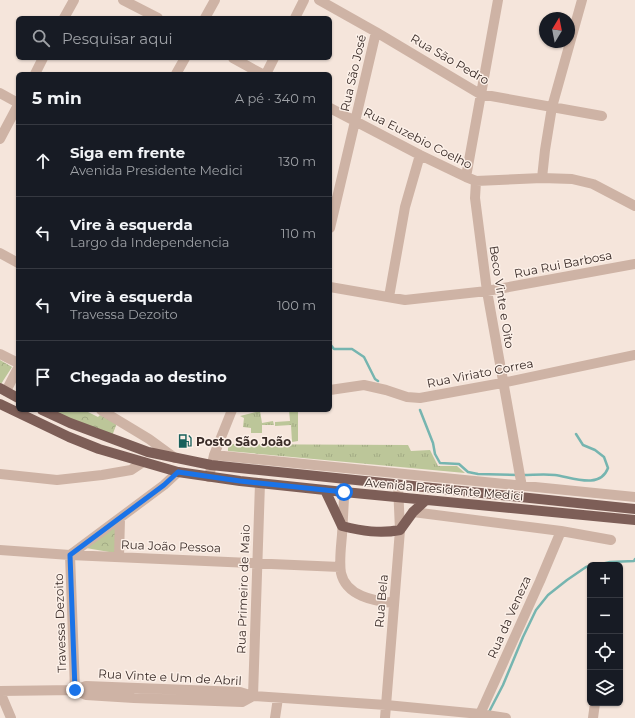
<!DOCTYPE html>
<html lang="pt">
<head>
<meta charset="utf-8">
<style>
	body { margin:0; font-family:Montserrat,sans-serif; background:#242831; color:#f1f3f6 }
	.controls { position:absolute; right:12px; bottom:12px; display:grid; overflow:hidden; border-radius:6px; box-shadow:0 1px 3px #0004 }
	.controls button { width:36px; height:36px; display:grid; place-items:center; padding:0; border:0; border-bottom:1px solid #363941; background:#171b24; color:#f1f3f6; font:20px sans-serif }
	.compass { position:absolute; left:539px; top:12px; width:36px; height:36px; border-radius:50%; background:#171b24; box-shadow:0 1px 3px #0004; rotate:10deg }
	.stop { position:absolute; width:12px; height:12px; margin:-9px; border:3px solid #1a73e8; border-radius:50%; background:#fff }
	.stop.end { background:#1a73e8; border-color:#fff; box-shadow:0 1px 4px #0008 }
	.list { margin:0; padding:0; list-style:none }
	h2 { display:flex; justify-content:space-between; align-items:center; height:52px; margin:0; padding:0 16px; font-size:17px }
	h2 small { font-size:13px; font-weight:400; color:#9ea1a6 }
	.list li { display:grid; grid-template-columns:26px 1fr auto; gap:12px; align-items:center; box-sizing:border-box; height:72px; padding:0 16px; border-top:1px solid #363941 }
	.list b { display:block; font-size:15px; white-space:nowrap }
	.list p { margin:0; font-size:13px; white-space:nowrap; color:#9ea1a6 }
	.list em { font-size:13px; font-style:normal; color:#9ea1a6 }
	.icon { flex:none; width:22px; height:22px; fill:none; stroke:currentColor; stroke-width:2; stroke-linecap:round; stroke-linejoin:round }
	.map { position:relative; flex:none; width:635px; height:718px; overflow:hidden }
	.search { position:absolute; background:#171b24; box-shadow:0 1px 3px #0004; left:16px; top:16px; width:316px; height:44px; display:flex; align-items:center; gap:10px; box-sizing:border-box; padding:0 14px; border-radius:6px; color:#9ea1a6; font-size:15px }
	.panel { position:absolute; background:#171b24; box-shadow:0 1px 3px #0004; left:16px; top:72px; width:316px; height:340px; border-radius:6px }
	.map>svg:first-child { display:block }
</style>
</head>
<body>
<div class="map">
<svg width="635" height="718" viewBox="0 0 635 718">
	<defs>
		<pattern id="grass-tufts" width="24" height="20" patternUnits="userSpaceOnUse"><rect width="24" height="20" fill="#bcc699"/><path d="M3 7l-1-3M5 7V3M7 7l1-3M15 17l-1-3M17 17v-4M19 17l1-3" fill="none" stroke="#a2aa84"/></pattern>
		<pattern id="forest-crowns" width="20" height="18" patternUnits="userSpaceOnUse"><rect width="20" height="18" fill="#bcc699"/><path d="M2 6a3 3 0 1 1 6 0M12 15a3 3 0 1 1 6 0" fill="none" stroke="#a2aa84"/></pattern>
	</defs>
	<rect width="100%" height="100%" fill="#f5e5db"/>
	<path fill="url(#grass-tufts)" d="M 289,410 L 298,410 L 298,441 L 292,442 L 291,425 L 275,426 L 275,422 L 290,421 Z
		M 260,411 L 262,423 L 273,421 L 274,425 L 262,425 L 262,433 L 251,433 L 251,428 L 243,427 L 244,418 L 240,416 Z
		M 228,444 L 408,445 L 411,451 L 430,450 L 438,466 L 457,466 L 465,473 L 228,451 Z"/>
	<path fill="url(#forest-crowns)" d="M 0,360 L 12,367 L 1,384 L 0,384 Z
		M 50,410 L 84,410 L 98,417 L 100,415 L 117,423 L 112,436 Z
		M 115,526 L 115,553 L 86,548 Z"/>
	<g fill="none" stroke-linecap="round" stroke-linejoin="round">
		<path stroke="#76b5b0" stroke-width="2.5" d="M 330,344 L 334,349 L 352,349 L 364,357 L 375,379 L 378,381
			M 420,410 L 433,443 L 435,454 L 440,463 L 459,464 L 468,472 L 478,474 L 518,475
			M 523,475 C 533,475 544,474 555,475 C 571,477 600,490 608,468 L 604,457 L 595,450 L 583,445 L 576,434
			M 597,565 L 610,562 L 634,561 L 635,559
			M 489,712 L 503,685 L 523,637 L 536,610 L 548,595 L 567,580 L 586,567 L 590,566"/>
		<path stroke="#ceb3a5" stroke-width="10" d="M 123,0 L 158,18
			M 319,0 L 376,32 L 480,94 L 602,116
			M 64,18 L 74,0
			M 205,18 L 215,0
			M 295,18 L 304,0
			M 233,58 L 262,74
			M 35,74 L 43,58
			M 176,74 L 185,58
			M 266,74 L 274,58
			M 0,93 L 18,103
			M 330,108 L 420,155 L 466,177 L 476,181 L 542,178 L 572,179 L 593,184 L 635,206
			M 0,139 L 18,105
			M 466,177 L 498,0
			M 542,178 L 545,150 L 552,107 L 582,0
			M 476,181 L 475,198 L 487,291 L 522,487
			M 330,228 L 376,32
			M 0,253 L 18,263
			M 330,287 L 405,300 L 487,291 L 635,264
			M 389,297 L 405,207 L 420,155
			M 0,354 L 18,363
			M 330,390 L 364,385 L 386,390 L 407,397 L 420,398 L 502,383 L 635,355
			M 6,391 L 18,368
			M 101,410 L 149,439 L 175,458
			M 214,455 L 635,497
			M 0,474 L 57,480 L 102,475 L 131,470 L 143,462
			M 209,477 L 214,455 L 232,410
			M 345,480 C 344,498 343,517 342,535 C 341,547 339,561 341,573 C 346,596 374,601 393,603
			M 413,512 L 561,531 L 611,540
			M 0,550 L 70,555 L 340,567
			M 119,557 L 120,518
			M 75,690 L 70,555 L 164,485 L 178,472
			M 75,690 L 86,695 L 134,698 L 242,702 L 253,696
			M 0,691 L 75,690 L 86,686 L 240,692 L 253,696 L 386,705 L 480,714 L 506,718
			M 0,692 L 11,718
			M 253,696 L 260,483
			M 480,714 L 540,581 L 561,531
			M 275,718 L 278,698
			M 385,718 L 400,530 L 398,485
			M 593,718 L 595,703"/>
		<path stroke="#7d5e57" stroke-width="10" d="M 0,388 L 18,398
			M 0,404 L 69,437 L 99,449 L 178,472 L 240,481 L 344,492 L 635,520
			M 42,410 L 70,423 L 148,452 L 211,465 L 635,509
			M 325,490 L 342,526 C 362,531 380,534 400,530 L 413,512 L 426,500"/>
	</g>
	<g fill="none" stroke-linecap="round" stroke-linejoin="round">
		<path stroke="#1a73e8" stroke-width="5" d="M 75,690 L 70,555 L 164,485 L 178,472 L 240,481 L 344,492"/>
	</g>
	<defs>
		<symbol id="fuel-bare" viewBox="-9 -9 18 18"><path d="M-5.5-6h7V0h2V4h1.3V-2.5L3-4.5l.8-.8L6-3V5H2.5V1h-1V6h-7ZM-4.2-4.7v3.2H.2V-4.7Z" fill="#18605b" stroke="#fcf0e8" stroke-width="2.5" paint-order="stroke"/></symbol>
	</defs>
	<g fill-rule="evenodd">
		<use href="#fuel-bare" x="175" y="431" width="20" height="20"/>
	</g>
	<g text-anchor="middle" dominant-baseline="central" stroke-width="3" stroke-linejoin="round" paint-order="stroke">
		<g font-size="12" fill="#392b27" stroke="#fcf0e8">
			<text transform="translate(450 59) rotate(30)">Rua São Pedro</text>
			<text transform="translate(353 73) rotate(-77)">Rua São José</text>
			<text transform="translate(418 138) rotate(27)">Rua Euzebio Coelho</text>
			<text transform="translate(563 264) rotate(-11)">Rua Rui Barbosa</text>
			<text transform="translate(502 297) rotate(81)">Beco Vinte e Oito</text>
			<text transform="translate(480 373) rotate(-11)">Rua Viriato Correa</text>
			<text transform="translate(444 489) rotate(5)">Avenida Presidente Medici</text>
			<text transform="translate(171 546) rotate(2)">Rua João Pessoa</text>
			<text transform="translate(243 589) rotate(-88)">Rua Primeiro de Maio</text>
			<text transform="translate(381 601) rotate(-85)">Rua Bela</text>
			<text transform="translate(509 617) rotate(-66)">Rua da Veneza</text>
			<text transform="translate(60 623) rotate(-92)">Travessa Dezoito</text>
			<text transform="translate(170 677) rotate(3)">Rua Vinte e Um de Abril</text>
		</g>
		<g font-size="12" font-weight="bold" fill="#392b27" stroke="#fcf0e8" text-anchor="start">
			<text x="196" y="441">Posto São João</text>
		</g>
	</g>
</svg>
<div class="controls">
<button>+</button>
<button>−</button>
<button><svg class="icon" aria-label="locate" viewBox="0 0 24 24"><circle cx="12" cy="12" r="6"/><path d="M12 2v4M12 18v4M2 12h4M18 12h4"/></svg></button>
<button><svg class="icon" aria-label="layers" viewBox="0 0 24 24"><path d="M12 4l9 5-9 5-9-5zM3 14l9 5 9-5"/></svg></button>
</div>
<svg class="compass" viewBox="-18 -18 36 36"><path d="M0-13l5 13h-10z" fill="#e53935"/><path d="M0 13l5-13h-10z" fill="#9ea1a6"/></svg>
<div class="stop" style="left:344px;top:492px"></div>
<div class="stop end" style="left:75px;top:690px"></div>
<div class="search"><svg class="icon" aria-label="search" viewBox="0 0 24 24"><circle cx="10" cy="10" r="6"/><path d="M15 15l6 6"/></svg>Pesquisar aqui</div>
<section class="panel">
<h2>5 min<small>A pé · 340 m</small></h2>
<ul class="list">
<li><svg class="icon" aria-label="ahead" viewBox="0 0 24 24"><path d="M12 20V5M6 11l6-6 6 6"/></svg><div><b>Siga em frente</b><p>Avenida Presidente Medici</p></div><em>130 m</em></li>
<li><svg class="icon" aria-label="left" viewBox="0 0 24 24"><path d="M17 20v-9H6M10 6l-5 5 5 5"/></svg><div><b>Vire à esquerda</b><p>Largo da Independencia</p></div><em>110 m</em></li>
<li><svg class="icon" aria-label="left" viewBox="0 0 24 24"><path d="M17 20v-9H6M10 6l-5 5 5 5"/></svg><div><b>Vire à esquerda</b><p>Travessa Dezoito</p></div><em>100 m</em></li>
<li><svg class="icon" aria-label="arrive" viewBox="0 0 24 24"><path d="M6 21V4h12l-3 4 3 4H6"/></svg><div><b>Chegada ao destino</b></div></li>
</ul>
</section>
</div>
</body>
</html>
